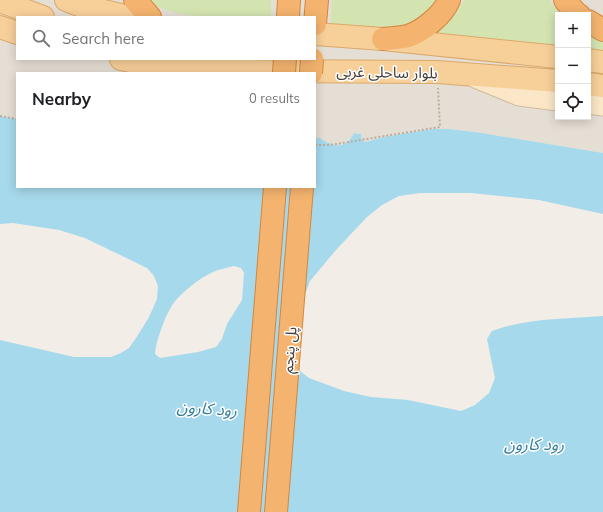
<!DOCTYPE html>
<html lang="en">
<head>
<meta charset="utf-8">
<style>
	body { margin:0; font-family:Mulish,"Noto Sans Arabic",sans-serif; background:#f6f6f6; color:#202124 }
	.controls { position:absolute; right:12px; top:12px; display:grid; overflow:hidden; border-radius:0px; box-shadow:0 2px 10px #0003 }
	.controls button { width:36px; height:36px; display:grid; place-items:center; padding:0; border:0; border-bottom:1px solid #e0e0e0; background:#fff; color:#202124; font:20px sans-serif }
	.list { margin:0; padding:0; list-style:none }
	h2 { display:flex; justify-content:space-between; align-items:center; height:52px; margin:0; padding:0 16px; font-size:17px }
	h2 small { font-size:13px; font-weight:400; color:#757577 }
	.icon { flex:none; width:22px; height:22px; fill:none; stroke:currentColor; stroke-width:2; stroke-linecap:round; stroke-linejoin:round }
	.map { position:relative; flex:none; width:603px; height:512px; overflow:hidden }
	.search { position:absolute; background:#fff; box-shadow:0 2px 10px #0003; left:16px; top:16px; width:300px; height:44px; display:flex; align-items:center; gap:10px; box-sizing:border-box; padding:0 14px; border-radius:0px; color:#757577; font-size:15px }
	.panel { position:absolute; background:#fff; box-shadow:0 2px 10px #0003; left:16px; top:72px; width:300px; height:116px; border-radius:0px }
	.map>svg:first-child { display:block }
</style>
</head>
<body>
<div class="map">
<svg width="603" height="512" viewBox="0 0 603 512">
	<rect width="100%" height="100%" fill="#f2ede6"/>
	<path fill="#e5ded4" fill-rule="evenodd" d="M 0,0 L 603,0 L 603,153 L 482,133 L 449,129 L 432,129 L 384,137 L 365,142 L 362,140 L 361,134 L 358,133 L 354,133 L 351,138 L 339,146 L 330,145 L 320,138 L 315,138 L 315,73 L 17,73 L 17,119 L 0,116 ZM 558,15 L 588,15 L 588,117 L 558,117 ZM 17,17 L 315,17 L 315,59 L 17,59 Z"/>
	<path fill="#d4e4b1" d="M 147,0 L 271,0 L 271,17 C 237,17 175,22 147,0 Z
		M 332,0 L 445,0 L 429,15 L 407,25 L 382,31 L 330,26 Z
		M 464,0 L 549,0 L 561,15 L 558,15 L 558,48 L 427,33 L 453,17 Z
		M 588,33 L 603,41 L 603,53 L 588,51 Z"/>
	<path fill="#a6d9eb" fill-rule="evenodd" d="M 0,116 L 17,119 L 17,187 L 315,187 L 315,138 L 320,138 C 333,147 345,150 354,133 L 361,134 L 362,140 L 365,142 L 384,137 L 432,129 L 449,129 L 482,133 L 603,153 L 603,214 L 539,200 L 471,193 L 420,193 L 399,196 L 382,205 L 367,217 L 335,251 L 310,281 L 303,300 L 298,360 L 300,371 L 309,378 L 344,391 L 371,397 L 408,400 L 461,411 L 475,405 L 489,393 L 495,378 L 487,339 L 492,331 C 526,318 567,319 603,316 L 603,512 L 0,512 L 0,340 L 74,357 L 111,357 L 121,353 L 129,348 L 138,335 L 149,317 L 157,299 L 158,286 L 154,276 L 147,268 L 85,238 L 59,230 L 13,223 L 0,224 ZM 234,266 L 241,268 L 244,273 L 242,300 L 227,324 L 222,339 L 216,347 L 198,352 L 160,358 L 155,354 C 156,340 167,310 176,300 C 186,289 200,278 213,272 C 219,269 227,268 234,266 Z"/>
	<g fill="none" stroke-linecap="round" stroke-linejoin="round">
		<defs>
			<path id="secondary" d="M 475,78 L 519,96 L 558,101
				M 588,104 L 603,106"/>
			<path id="primary" d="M 66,0 L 79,5 L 129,17
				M 0,1 L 43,17
				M 0,27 L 17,33
				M 315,34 L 383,39 L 558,57
				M 121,59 L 154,66 L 258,71 L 437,72 L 558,81
				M 588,60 L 603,62
				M 588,84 L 603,86"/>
			<path id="highway" d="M 135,0 L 150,17
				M 565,0 L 575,12 L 579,15
				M 288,17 L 289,0
				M 588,21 L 603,30
				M 315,24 L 317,0
				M 383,39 C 391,38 400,38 408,36 C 423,31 443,15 449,0
				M 249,512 L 275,187
				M 276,512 L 302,187"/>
		</defs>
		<use href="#secondary" stroke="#d2bb9b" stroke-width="21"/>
		<use href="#primary" stroke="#dba96a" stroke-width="24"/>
		<use href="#highway" stroke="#d3863f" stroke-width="24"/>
		<path stroke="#bdac9b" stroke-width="2" stroke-dasharray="2 2" stroke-linecap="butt" d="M 0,116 L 17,119
			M 315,145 L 330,145 L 440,127 L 438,88"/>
		<use href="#secondary" stroke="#fbe7c7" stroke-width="19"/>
		<use href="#primary" stroke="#f7cf99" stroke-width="22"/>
		<use href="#highway" stroke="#f4b46f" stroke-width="22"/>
		<defs>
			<path id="highway-bridge" d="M 284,73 L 285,59
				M 311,73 L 312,59"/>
		</defs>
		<use href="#highway-bridge" stroke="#d3863f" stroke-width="24" stroke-linecap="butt"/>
		<use href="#highway-bridge" stroke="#f4b46f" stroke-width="22"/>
	</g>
	<g text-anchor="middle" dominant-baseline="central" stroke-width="3" stroke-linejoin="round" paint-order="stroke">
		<g font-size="15" fill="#443c36" stroke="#fff">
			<text transform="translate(387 72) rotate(1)">بلوار ساحلی غربی</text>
			<text transform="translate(289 350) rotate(-85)">پل پنجم</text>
		</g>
		<g font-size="16" font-style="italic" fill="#327d9a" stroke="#fff">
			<text transform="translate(207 408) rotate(4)">رود کارون</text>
			<text x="534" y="444">رود کارون</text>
		</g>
	</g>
</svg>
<div class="controls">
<button>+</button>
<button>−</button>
<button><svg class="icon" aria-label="locate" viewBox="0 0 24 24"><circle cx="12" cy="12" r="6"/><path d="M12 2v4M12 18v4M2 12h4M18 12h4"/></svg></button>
</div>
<div class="search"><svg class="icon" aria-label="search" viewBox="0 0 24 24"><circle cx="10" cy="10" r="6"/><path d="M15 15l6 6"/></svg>Search here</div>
<section class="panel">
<h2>Nearby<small>0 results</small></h2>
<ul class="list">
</ul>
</section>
</div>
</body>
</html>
